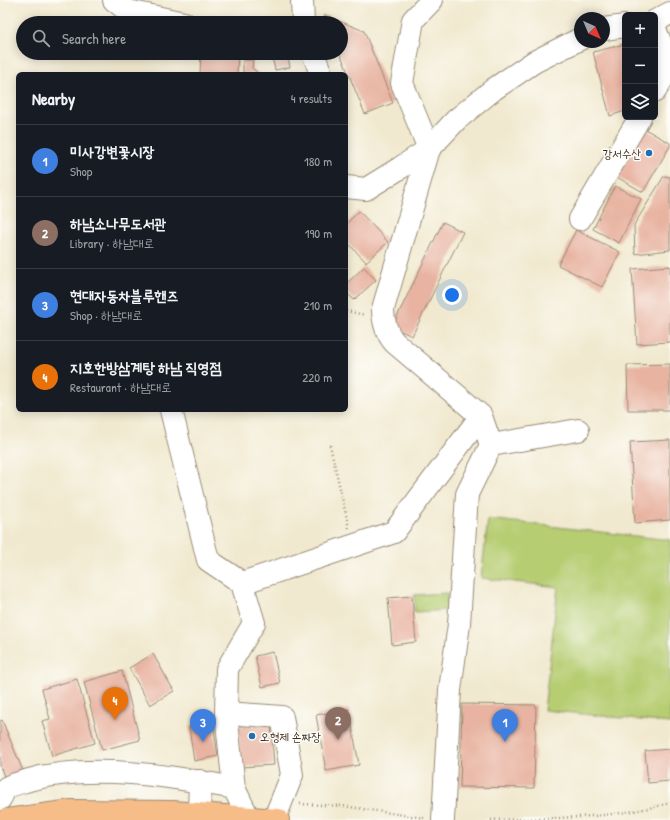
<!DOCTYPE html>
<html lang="en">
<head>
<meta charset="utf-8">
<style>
	body { margin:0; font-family:"Patrick Hand","Poor Story",sans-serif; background:#242831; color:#f1f3f6 }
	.controls { position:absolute; right:12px; top:12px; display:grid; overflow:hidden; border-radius:6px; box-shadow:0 2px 10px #0003 }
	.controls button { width:36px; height:36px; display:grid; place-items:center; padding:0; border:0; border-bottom:1px solid #363941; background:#171b24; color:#f1f3f6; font:20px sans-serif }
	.compass { position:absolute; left:574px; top:12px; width:36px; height:36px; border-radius:50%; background:#171b24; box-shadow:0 2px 10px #0003; rotate:136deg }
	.you { position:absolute; left:452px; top:295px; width:14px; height:14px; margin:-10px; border:3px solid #fff; border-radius:50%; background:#1a73e8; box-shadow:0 0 0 6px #1a73e833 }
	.badge { display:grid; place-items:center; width:26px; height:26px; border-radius:50%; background:#b45309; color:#fff; font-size:13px; font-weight:700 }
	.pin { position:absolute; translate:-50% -33px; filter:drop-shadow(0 1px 2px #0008) }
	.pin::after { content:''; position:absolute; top:21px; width:14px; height:12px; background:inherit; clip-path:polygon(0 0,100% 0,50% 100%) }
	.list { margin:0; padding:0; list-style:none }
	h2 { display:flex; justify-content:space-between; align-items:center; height:52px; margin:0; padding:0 16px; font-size:17px }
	h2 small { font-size:13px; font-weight:400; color:#9ea1a6 }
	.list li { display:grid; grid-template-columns:26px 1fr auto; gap:12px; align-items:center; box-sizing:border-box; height:72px; padding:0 16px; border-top:1px solid #363941 }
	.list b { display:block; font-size:15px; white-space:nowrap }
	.list p { margin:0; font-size:13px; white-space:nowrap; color:#9ea1a6 }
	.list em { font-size:13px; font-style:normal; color:#9ea1a6 }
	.icon { flex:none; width:22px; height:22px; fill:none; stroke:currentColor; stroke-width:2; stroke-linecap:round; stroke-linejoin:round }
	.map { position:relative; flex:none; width:670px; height:820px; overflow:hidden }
	.search { position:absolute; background:#171b24; box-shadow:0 2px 10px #0003; left:16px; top:16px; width:332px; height:44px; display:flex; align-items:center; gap:10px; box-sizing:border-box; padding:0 14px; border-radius:22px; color:#9ea1a6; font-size:15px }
	.panel { position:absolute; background:#171b24; box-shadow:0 2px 10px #0003; left:16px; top:72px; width:332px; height:340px; border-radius:6px }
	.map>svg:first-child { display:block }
</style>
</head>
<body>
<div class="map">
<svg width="670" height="820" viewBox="0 0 670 820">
	<rect width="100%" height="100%" fill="#fdfcf7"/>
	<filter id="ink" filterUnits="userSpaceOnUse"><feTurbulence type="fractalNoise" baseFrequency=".025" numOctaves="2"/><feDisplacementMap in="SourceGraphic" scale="8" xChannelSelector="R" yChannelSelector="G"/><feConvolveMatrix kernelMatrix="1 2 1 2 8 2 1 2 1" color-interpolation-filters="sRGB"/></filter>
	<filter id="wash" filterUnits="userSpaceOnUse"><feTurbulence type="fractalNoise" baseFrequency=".012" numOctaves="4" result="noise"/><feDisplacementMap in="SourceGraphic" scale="16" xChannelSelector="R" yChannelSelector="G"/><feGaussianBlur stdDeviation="0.9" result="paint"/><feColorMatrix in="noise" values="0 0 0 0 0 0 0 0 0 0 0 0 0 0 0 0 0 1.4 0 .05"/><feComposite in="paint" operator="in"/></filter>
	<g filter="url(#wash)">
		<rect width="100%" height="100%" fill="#f1e9cf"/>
		<path fill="#b6cd72" stroke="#787c48" d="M 488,519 L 670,540 L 670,723 L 544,710 L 558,587 L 481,578 Z
			M 447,593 L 448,610 L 415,612 L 414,595 Z"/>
		<g id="blocks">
			<path fill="#e8b3a1" d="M 325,15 L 364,31 L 393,103 L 365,114 L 340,53 L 341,23 L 322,23 Z
				M 625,44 L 625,111 L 610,116 L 593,52 Z
				M 201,53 L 238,53 L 237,74 L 200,74 Z
				M 271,53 L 287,53 L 290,67 L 275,70 Z
				M 243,60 L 253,60 L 252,68 L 259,74 L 243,74 Z
				M 643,128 L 670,143 L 670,146 L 643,192 L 615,176 Z
				M 664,176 L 670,177 L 670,250 L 635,254 L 634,225 Z
				M 615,186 L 641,199 L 619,243 L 593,229 Z
				M 359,211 L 388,242 L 366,262 L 346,241 L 346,224 Z
				M 443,222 L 463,232 L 412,336 L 392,327 Z
				M 576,230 L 620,252 L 602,287 L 558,265 Z
				M 670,266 L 670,342 L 637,344 L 632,269 Z
				M 364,267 L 376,280 L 354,300 L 346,292 L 346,284 Z
				M 670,364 L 670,410 L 628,410 L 627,365 Z
				M 670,440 L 670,520 L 635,523 L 630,442 Z
				M 412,596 L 416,642 L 392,645 L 388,598 Z
				M 273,652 L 280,683 L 262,687 L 255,656 Z
				M 153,654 L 174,691 L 150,705 L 129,668 Z
				M 122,671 L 140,740 L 102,750 L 84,682 Z
				M 77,679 L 95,743 L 52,756 L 42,721 L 50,719 L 42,689 Z
				M 462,704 L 536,705 L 534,788 L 460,787 Z
				M 349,709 L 359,765 L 326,771 L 316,715 Z
				M 2,720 L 23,771 L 5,779 L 0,766 L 0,721 Z
				M 213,723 L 218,756 L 194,761 L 189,727 Z
				M 271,724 L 274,765 L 241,767 L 238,726 Z
				M 670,749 L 670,781 L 648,783 L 645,751 Z"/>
		</g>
	</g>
	<g filter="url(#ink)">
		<use href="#blocks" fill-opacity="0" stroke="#968a76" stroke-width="1"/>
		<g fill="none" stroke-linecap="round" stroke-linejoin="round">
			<defs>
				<path id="minor" d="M 114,0 L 128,11 L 184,23
					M 302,0 L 303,23
					M 432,0 L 413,20 L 402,83 L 429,149 L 383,309 C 383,322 386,332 394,342 L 481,416 L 491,445 L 467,494 L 459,624 L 450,690 L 443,820
					M 655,21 L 670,13
					M 604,29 L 625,26
					M 655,29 L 670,67
					M 313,53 L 321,74
					M 655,91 L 670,66
					M 346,187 L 366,189 L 400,168 L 429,149 L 456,120 L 494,89 L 534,62 L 580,39
					M 580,219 L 640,117
					M 171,410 L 208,560 L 242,583 L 394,532 L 481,416
					M 491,445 L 578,430
					M 242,583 L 254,623 L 227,669 L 226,713 L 234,788 L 248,817
					M 226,713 L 282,717 L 292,775 L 274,820
					M 0,799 C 2,796 4,790 6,788 C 12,784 23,782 29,780 C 91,763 172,776 234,788
					M 199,814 L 200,781"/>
				<path id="major" d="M 7,820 L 72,811 L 173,812 L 278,820"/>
			</defs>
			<use href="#minor" stroke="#968a76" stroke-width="24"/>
			<use href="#major" stroke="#968a76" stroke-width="24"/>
			<path stroke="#968a76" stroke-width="2.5" stroke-dasharray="1 3" stroke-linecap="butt" d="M 346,311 L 365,315
				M 330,445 L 349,528
				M 300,804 L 343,806 L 424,818
				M 491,820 C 550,818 613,819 670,803"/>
			<use href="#minor" stroke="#fff" stroke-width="22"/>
			<use href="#major" stroke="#f7bd88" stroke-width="22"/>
		</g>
	</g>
	<g fill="#1f6fb2" stroke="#fdfcf7" stroke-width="1.5">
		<circle cx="649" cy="153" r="4"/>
		<circle cx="252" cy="736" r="4"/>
	</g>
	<g text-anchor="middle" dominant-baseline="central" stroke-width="3" stroke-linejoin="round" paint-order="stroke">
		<g font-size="12" fill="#3b2a1e" stroke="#fdfcf7" text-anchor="end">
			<text x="641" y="153">강서수산</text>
			<text x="260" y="736" text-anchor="start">오형제 손짜장</text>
		</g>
	</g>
</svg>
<div class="controls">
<button>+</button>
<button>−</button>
<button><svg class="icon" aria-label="layers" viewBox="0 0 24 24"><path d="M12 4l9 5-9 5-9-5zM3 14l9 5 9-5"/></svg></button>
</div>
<svg class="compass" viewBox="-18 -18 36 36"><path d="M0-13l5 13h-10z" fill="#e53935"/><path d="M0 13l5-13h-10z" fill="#9ea1a6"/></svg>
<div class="you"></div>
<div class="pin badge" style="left:505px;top:742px;background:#3f7fe0">1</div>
<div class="pin badge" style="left:338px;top:740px;background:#8d6e63">2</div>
<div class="pin badge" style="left:203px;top:742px;background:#3f7fe0">3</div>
<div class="pin badge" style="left:115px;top:720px;background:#e8710a">4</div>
<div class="search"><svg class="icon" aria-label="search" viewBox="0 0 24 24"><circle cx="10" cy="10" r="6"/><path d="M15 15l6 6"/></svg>Search here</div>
<section class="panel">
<h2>Nearby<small>4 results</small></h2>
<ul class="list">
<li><span class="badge" style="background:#3f7fe0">1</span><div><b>미사강변꽃시장</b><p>Shop</p></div><em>180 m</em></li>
<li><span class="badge" style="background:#8d6e63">2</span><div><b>하남소나무도서관</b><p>Library · 하남대로</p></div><em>190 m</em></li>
<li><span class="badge" style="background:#3f7fe0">3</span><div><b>현대자동차블루핸즈</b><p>Shop · 하남대로</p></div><em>210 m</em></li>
<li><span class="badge" style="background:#e8710a">4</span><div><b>지호한방삼계탕 하남 직영점</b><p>Restaurant · 하남대로</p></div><em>220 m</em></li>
</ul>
</section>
</div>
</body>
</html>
